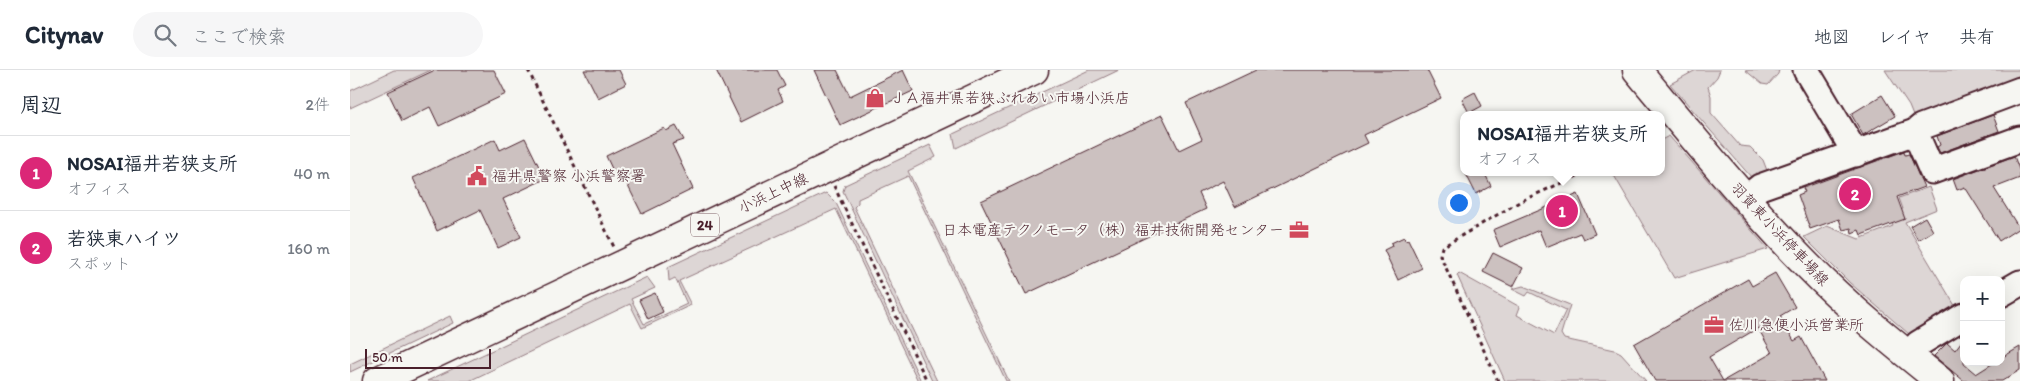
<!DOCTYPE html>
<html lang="ja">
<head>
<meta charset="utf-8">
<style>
	body { margin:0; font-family:Itim,"Klee One",sans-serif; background:#f6f6f7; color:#1f2937 }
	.controls { position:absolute; right:15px; bottom:15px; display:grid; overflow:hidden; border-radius:10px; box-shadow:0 5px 20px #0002 }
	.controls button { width:45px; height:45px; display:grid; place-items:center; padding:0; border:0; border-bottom:1px solid #e0e1e3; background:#fff; color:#1f2937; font:25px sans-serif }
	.scale { position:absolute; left:15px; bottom:12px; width:126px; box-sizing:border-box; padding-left:5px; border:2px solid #4a1f2b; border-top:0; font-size:14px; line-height:18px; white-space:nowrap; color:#4a1f2b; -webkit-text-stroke:4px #f6f6f2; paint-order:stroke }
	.you { position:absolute; left:1108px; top:132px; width:18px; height:18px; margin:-12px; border:4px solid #fff; border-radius:50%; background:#1a73e8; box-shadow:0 0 0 8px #1a73e833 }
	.badge { display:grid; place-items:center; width:32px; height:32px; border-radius:50%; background:#db2777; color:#fff; font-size:16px; font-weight:700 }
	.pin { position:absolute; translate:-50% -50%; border:2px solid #fff; box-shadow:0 1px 5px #0006 }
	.popup { position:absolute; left:1110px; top:41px; width:205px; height:65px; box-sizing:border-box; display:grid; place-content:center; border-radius:10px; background:#fff; filter:drop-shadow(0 1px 4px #0005); font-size:16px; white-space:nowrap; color:#747a83 }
	.popup b { font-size:19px; color:#1f2937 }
	.popup::after { content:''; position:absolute; left:50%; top:100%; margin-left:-10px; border:10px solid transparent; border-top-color:#fff }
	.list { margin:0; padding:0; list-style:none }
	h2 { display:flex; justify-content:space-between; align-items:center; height:65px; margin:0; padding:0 20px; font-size:21px }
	h2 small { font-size:16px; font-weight:400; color:#747a83 }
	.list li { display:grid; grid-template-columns:32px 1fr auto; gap:15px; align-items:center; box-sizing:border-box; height:75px; padding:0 20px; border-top:1px solid #e0e1e3 }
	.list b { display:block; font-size:19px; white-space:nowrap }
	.list p { margin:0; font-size:16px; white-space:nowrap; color:#747a83 }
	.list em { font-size:16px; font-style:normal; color:#747a83 }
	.icon { flex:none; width:28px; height:28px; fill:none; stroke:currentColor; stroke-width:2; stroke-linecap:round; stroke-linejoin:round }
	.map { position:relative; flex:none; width:1670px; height:311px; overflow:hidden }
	header { display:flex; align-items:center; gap:30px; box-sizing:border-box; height:70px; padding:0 25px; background:#fff; border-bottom:1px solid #e0e1e3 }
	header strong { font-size:24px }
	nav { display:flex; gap:28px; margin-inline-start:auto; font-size:18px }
	.search { width:350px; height:45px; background:#f6f6f7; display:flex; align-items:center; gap:12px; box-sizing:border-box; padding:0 18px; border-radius:28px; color:#747a83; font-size:19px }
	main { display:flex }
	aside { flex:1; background:#fff }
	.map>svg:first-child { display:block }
</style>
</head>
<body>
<header>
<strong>Citynav</strong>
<div class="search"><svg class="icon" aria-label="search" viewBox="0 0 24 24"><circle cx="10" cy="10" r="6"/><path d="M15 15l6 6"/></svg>ここで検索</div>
<nav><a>地図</a><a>レイヤ</a><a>共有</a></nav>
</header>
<main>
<aside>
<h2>周辺<small>2件</small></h2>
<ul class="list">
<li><span class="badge">1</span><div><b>NOSAI福井若狭支所</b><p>オフィス</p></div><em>40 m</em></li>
<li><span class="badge">2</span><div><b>若狭東ハイツ</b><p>スポット</p></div><em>160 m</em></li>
</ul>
</aside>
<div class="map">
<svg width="1670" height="311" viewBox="0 0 1670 311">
	<rect width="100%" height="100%" fill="#f6f6f2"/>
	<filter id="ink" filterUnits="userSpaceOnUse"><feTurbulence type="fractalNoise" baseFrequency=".02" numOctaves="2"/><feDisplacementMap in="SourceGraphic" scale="10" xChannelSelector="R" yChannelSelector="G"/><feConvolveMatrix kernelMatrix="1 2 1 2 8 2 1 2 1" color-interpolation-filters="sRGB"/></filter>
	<g filter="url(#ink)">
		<path fill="#ddd6d5" stroke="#947a80" d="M 44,0 L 81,0 L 0,38 L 0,21 Z
			M 739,0 L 769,0 L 606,78 L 603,64 Z
			M 1346,0 L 1370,0 L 1367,7 L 1358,17 L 1361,26 L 1361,43 L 1390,76 L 1400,77 L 1413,90 L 1418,103 L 1401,107 L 1320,14 Z
			M 1395,0 L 1429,0 L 1428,4 L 1418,15 L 1412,14 Z
			M 1535,0 L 1670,0 L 1670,11 L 1565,51 L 1559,36 Z
			M 1319,66 L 1418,179 L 1324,208 L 1262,102 L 1311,102 L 1311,70 Z
			M 580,75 L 586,87 L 558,101 L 659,311 L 656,311 L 558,106 L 508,129 L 508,133 L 504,137 L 587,311 L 582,311 L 493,121 L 495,115 Z
			M 1579,117 L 1587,139 L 1555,152 L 1607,239 L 1564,264 L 1559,264 L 1500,213 L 1454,167 L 1477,156 L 1509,169 L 1543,156 L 1541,151 L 1546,141 L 1553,139 L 1549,128 Z
			M 476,123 L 486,133 L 571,311 L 568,311 L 486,139 L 329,211 L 341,235 L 292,258 L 280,234 L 119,311 L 77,311 L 297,207 L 305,218 L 281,229 L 294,254 L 337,234 L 325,208 L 319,211 L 318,197 Z
			M 1109,203 L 1170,237 L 1167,245 L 1204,265 L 1216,240 L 1179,222 L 1176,226 L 1162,219 L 1173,216 L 1220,235 L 1211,264 L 1214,269 L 1265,280 L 1271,283 L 1296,311 L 1155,311 L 1107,205 Z
			M 100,246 L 103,253 L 0,302 L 0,294 Z"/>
		<path fill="#ccc1c0" stroke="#4a1f2b" d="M 85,0 L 144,0 L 156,24 L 89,56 L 80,37 L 52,51 L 38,22 Z
			M 234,0 L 269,0 L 276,14 L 248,28 Z
			M 366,0 L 427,0 L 435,16 L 428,20 L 433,31 L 391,52 Z
			M 464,0 L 487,0 L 500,26 L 553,0 L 563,21 L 490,55 Z
			M 906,0 L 1077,0 L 1091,28 L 1014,65 L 1018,73 L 885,137 L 873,111 L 849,123 L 856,139 L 676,224 L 631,131 L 812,45 L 829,80 L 852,69 L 836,33 Z
			M 1125,22 L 1132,36 L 1119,43 L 1112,29 Z
			M 1532,25 L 1545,46 L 1513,65 L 1501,44 Z
			M 1643,45 L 1649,61 L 1590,83 L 1587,77 L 1590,75 L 1587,66 Z
			M 326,56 L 334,70 L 322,74 L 343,119 L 292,144 L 270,100 L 264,103 L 256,86 L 314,58 L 316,61 Z
			M 175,68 L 195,109 L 153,129 L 171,167 L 148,178 L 130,140 L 87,161 L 63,108 L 145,69 L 150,80 Z
			M 1554,81 L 1555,85 L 1559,84 L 1574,117 L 1547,127 L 1555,149 L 1511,165 L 1509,160 L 1502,163 L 1501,158 L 1493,160 L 1489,149 L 1460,159 L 1448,125 L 1455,122 L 1453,118 Z
			M 1664,86 L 1670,102 L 1670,108 L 1644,118 L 1669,158 L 1649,171 L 1615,117 L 1607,120 L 1603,109 Z
			M 1115,102 L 1134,102 L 1141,116 L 1126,124 Z
			M 1228,124 L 1245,164 L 1233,169 L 1230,163 L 1196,177 L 1189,160 L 1150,177 L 1143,160 Z
			M 1575,147 L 1583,161 L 1568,170 L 1560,156 Z
			M 1054,167 L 1055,170 L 1058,169 L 1072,198 L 1048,210 L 1034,180 L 1042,176 L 1041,173 Z
			M 1143,183 L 1173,198 L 1163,217 L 1133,202 Z
			M 1425,203 L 1445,237 L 1430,246 L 1444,271 L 1451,267 L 1475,311 L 1373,311 L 1422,283 L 1408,258 L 1359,287 L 1373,311 L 1305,311 L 1284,274 L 1398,209 L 1402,216 Z
			M 305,223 L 313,242 L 298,249 L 289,230 Z
			M 1614,268 L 1614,294 L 1626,304 L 1645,292 L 1651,292 L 1651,288 L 1670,277 L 1670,300 L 1652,311 L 1614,311 L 1584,286 L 1597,273 L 1605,280 Z"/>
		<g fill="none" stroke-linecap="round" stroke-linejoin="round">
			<defs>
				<path id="minor" d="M 1456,0 L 1506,84
					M 1565,62 L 1582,101 L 1670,69
					M 1396,128 L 1410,117 L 1565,62 L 1571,57 L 1670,20
					M 1651,224 L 1670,213
					M 1559,285 L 1568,274 L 1614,246"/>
				<path id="major" d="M 1287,0 C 1342,66 1396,133 1456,194 C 1498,237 1544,274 1590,311
					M 27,311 L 684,0"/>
			</defs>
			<use href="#minor" stroke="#4a1f2b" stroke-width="29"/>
			<use href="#major" stroke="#4a1f2b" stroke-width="31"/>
			<path stroke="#4a1f2b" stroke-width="3" stroke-dasharray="4 4" stroke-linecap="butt" d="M 178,0 L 264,177
				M 484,116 L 577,311
				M 1148,311 L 1090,185 L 1092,177 L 1171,131 L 1236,102"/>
			<use href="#minor" stroke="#f6f6f2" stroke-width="25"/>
			<use href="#major" stroke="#f6f6f2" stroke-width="28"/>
		</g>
	</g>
	<defs>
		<symbol id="shop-bare" viewBox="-9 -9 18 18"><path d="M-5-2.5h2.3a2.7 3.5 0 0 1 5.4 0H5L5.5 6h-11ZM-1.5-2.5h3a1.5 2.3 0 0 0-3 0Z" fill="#d1495b" stroke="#f6f6f2" stroke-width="2.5" paint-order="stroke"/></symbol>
		<symbol id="civic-bare" viewBox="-9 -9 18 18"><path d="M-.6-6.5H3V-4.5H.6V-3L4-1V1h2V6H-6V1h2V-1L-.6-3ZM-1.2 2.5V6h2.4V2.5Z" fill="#d1495b" stroke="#f6f6f2" stroke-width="2.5" paint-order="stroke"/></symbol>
		<symbol id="office-bare" viewBox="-9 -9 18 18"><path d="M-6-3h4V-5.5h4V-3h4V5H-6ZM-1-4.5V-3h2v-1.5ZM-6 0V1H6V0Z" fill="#d1495b" stroke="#f6f6f2" stroke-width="2.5" paint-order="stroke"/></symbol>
	</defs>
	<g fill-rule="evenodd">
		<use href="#shop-bare" x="511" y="14" width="28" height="28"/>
		<use href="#civic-bare" x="113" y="92" width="28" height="28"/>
		<use href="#office-bare" x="935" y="146" width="28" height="28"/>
		<use href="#office-bare" x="1350" y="241" width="28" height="28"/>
	</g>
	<g text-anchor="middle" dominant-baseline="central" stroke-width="4" stroke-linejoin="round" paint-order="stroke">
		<rect fill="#f6f6f2" stroke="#7e6067" stroke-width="1" x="341" y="143.5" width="28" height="23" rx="4"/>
		<g font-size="14" font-weight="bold" fill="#4a1f2b">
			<text x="355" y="155">24</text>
		</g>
		<g font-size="15" fill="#4a1f2b" stroke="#f6f6f2" text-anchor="start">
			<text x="540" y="28">ＪＡ福井県若狭ふれあい市場小浜店</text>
			<text x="142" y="106">福井県警察 小浜警察署</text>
			<text x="934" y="160" text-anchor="end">日本電産テクノモータ（株）福井技術開発センター</text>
			<text x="1379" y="255">佐川急便小浜営業所</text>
		</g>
		<g font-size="15" fill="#4a1f2b" stroke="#f6f6f2">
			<text transform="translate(423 123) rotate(-25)">小浜上中線</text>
			<text transform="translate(1430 164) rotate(47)">羽賀東小浜停車場線</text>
		</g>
	</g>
</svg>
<div class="controls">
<button>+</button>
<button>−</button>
</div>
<div class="scale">50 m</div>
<div class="you"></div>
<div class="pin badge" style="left:1212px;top:141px">1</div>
<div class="popup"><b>NOSAI福井若狭支所</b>オフィス</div>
<div class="pin badge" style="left:1505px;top:124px">2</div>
</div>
</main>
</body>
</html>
